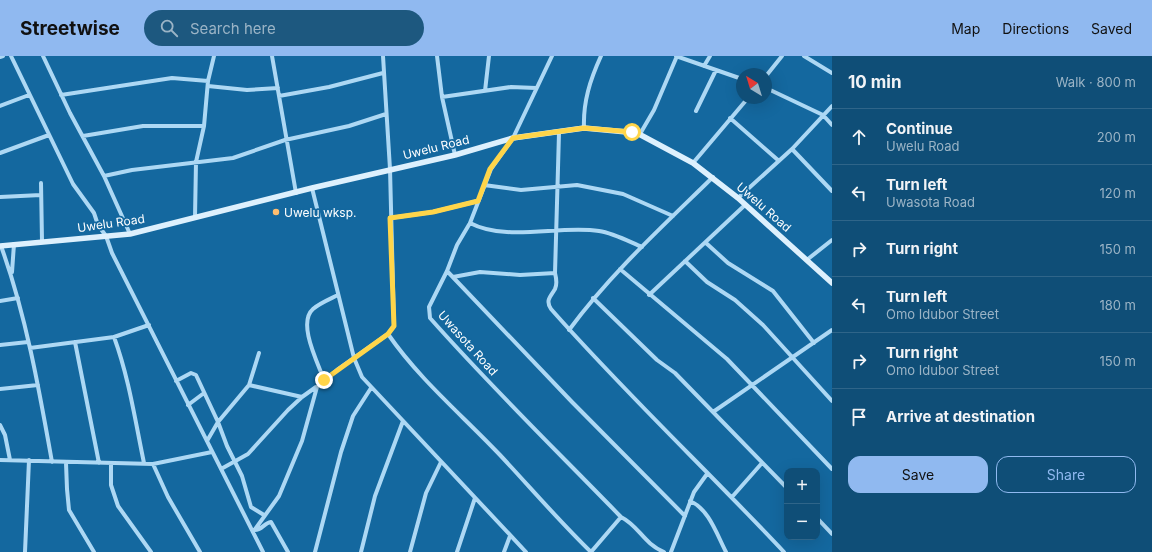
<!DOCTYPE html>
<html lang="en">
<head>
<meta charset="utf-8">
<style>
	body { margin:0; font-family:Inter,sans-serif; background:#1d587f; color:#f1f3f6 }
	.controls { position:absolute; right:12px; bottom:12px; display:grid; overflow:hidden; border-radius:8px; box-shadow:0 4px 16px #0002 }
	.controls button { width:36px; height:36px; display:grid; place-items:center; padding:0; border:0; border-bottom:1px solid #2f6589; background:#0f4e77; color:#f1f3f6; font:20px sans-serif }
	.compass { position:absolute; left:736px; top:12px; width:36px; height:36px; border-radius:50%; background:#0f4e77; box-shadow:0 4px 16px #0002; rotate:322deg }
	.stop { position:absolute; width:12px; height:12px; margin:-9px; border:3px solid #ffd54a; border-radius:50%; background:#fff }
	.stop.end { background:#ffd54a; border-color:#fff; box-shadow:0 1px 4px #0008 }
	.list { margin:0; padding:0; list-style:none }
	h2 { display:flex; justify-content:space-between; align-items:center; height:52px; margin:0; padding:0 16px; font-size:17px }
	h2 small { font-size:13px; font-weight:400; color:#9bb4c6 }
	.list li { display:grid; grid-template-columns:26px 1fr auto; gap:12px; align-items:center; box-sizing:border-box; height:56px; padding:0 16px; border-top:1px solid #2f6589 }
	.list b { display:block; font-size:15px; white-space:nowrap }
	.list p { margin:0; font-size:13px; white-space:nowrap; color:#9bb4c6 }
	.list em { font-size:13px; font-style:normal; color:#9bb4c6 }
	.actions { display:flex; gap:8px; padding:12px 16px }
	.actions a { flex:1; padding:9px 0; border:1px solid #90b9f0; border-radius:12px; text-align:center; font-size:14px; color:#90b9f0 }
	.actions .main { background:#90b9f0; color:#111 }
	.icon { flex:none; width:22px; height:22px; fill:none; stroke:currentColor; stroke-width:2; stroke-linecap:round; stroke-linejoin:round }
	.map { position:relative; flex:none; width:832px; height:496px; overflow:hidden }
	header { display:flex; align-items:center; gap:24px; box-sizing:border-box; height:56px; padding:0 20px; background:#90b9f0; color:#111 }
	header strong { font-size:19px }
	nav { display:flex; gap:22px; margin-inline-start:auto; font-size:14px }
	.search { width:280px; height:36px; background:#1d587f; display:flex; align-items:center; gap:10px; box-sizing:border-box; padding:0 14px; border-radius:22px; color:#9bb4c6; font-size:15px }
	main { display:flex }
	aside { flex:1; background:#0f4e77 }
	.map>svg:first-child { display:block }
</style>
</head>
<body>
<header>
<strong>Streetwise</strong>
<div class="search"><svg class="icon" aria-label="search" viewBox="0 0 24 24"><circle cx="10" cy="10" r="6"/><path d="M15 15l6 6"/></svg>Search here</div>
<nav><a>Map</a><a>Directions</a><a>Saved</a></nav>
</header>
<main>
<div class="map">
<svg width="832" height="496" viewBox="0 0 832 496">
	<rect width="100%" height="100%" fill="#14689f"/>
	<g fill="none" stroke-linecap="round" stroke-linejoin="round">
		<path stroke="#add8f4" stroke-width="4" d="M 11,0 L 73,128 L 94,157 L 98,169 L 106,180 L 112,197 L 263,496
			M 43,0 L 70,57 L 104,120 L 130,178
			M 272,0 L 296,137
			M 437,0 L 442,41 L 455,99
			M 552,0 L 513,82 L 491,113 L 470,167 L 457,189 L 447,215 L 429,251 L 430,262 C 491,331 557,395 621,461 C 639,470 643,487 664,496
			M 676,0 L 742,23
			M 804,0 L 832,17
			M 0,1 L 3,0
			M 704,10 L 710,0
			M 766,20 L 782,0
			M 208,30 L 247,34 L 278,32
			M 766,32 L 823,59 L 832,69
			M 485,35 L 489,0
			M 61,39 L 172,22 L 208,25
			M 279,40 L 329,31 L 383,17
			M 442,41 L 511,31 L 536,32
			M 0,50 L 29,39
			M 696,55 L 716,14
			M 730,62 L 779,105
			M 584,72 C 583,46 590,24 601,0
			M 640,78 L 654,54 L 677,0
			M 83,80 L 143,70 L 204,70
			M 792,93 L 832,135
			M 0,97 L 49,79
			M 693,107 L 748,42
			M 104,120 L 132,114 L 233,102 L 285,84 L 349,70 L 386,58
			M 41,127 L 42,185
			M 484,129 L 521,134 L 577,129 L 623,138 L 673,160
			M 312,132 L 354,302 L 362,321 L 526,496
			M 0,141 L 41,139
			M 738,142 L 792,93 L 832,50
			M 195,161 L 196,106 L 204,70 L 208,25 L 214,0
			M 390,162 L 433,156 L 478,145
			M 470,167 C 506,186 559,169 599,175 C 613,177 628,185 642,191
			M 706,187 L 728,207 L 773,235 L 814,287
			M 1,190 C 26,259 39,333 52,406
			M 808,203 L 832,184
			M 685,205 L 707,226 L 735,244 L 763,269 L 832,345
			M 620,213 L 727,303 L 832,413
			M 447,215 L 572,346 L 685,460
			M 12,216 L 14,188
			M 555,217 C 556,221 557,229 555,233 C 551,240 545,244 551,253 C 625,337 707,414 784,496
			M 453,221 L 480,216 L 520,219 L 555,217 L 559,77
			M 649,239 L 745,149
			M 593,242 L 657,304 L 675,317 L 787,432
			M 0,245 L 18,242
			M 569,274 C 611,217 663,170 713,121
			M 388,278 C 419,323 462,359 500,399 C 530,431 559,465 591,496 L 621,461
			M 114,281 C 129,322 135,364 144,407
			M 75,286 L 99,407
			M 0,289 L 28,286
			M 30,292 L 114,281 L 149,269
			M 324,324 C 318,307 297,267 313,253 C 320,247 330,243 338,239
			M 176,325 L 191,317 L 196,319 L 218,366 L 227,390 L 242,420 L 251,451 L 264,459
			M 249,329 L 302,341
			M 0,333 L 38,329
			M 188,349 L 204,337
			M 713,356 L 832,274
			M 0,369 L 5,379 L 10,404
			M 207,385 L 218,366 L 249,329 L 259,297
			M 0,404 L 153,408 L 212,396
			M 66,407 L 67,433 L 69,454 L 94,496
			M 111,407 L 111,429 L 118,450 L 151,496
			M 153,408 L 168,441 L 200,496
			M 221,413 L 248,398 L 288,354 L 302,341 L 316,331
			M 732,441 L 762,407
			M 690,445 C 709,453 717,479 726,496
			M 817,462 L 832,478
			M 255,474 C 262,474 264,467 271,466 L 288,496
			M 253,476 L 279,440 L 302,385 L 317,331 L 337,314 L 388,278 L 394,270 L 390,113 L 383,0
			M 25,496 L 29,404
			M 315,496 L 341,396 L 353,360 L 371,332
			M 361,496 L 375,440 L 403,365
			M 410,496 L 426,437 L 441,406
			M 457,496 L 475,442
			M 504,496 L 510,480
			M 671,496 L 694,436 L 707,418"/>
		<path stroke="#ddf0fd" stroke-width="5.5" d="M 0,190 L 130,178 L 312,132 L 455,99 L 513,82 L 584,72 L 637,77 L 693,107 L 738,142 L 832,227"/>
	</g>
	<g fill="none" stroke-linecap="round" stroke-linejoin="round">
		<path stroke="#ffd54a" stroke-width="5" d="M 324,324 L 388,278 L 394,270 L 390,162 L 433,156 L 478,145 L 490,113 L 513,82 L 584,72 L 632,76"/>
	</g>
	<circle fill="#ffbe70" stroke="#14689f" stroke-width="1.5" cx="276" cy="156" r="4"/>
	<g text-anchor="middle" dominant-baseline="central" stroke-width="3.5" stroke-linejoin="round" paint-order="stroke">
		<g font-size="12" fill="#fff" stroke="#14689f">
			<text transform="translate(436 91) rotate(-14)">Uwelu Road</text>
			<text transform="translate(764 151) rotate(41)">Uwelu Road</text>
			<text transform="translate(111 167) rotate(-8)">Uwelu Road</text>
			<text transform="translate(468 287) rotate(48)">Uwasota Road</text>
		</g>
		<g font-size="12" fill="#fff" stroke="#14689f" text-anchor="start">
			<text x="284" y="156">Uwelu wksp.</text>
		</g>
	</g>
</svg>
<div class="controls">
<button>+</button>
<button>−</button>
</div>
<svg class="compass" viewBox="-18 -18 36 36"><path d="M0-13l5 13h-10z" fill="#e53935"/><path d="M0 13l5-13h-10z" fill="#9bb4c6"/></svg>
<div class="stop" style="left:632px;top:76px"></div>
<div class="stop end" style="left:324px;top:324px"></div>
</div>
<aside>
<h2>10 min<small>Walk · 800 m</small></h2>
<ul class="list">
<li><svg class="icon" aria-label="ahead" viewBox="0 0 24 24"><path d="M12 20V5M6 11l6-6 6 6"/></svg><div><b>Continue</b><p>Uwelu Road</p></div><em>200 m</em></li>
<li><svg class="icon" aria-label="left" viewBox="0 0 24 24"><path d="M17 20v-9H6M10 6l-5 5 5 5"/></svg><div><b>Turn left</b><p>Uwasota Road</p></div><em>120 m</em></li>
<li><svg class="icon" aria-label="right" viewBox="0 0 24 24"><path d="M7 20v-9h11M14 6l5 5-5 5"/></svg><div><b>Turn right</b></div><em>150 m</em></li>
<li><svg class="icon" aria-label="left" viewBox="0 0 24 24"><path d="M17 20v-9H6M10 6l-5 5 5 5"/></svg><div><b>Turn left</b><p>Omo Idubor Street</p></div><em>180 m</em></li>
<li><svg class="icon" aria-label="right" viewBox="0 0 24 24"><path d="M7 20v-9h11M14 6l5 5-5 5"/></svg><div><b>Turn right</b><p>Omo Idubor Street</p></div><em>150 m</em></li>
<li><svg class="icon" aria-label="arrive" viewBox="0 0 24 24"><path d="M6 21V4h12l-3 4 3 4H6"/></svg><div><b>Arrive at destination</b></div></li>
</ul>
<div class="actions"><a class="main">Save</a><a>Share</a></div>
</aside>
</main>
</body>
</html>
